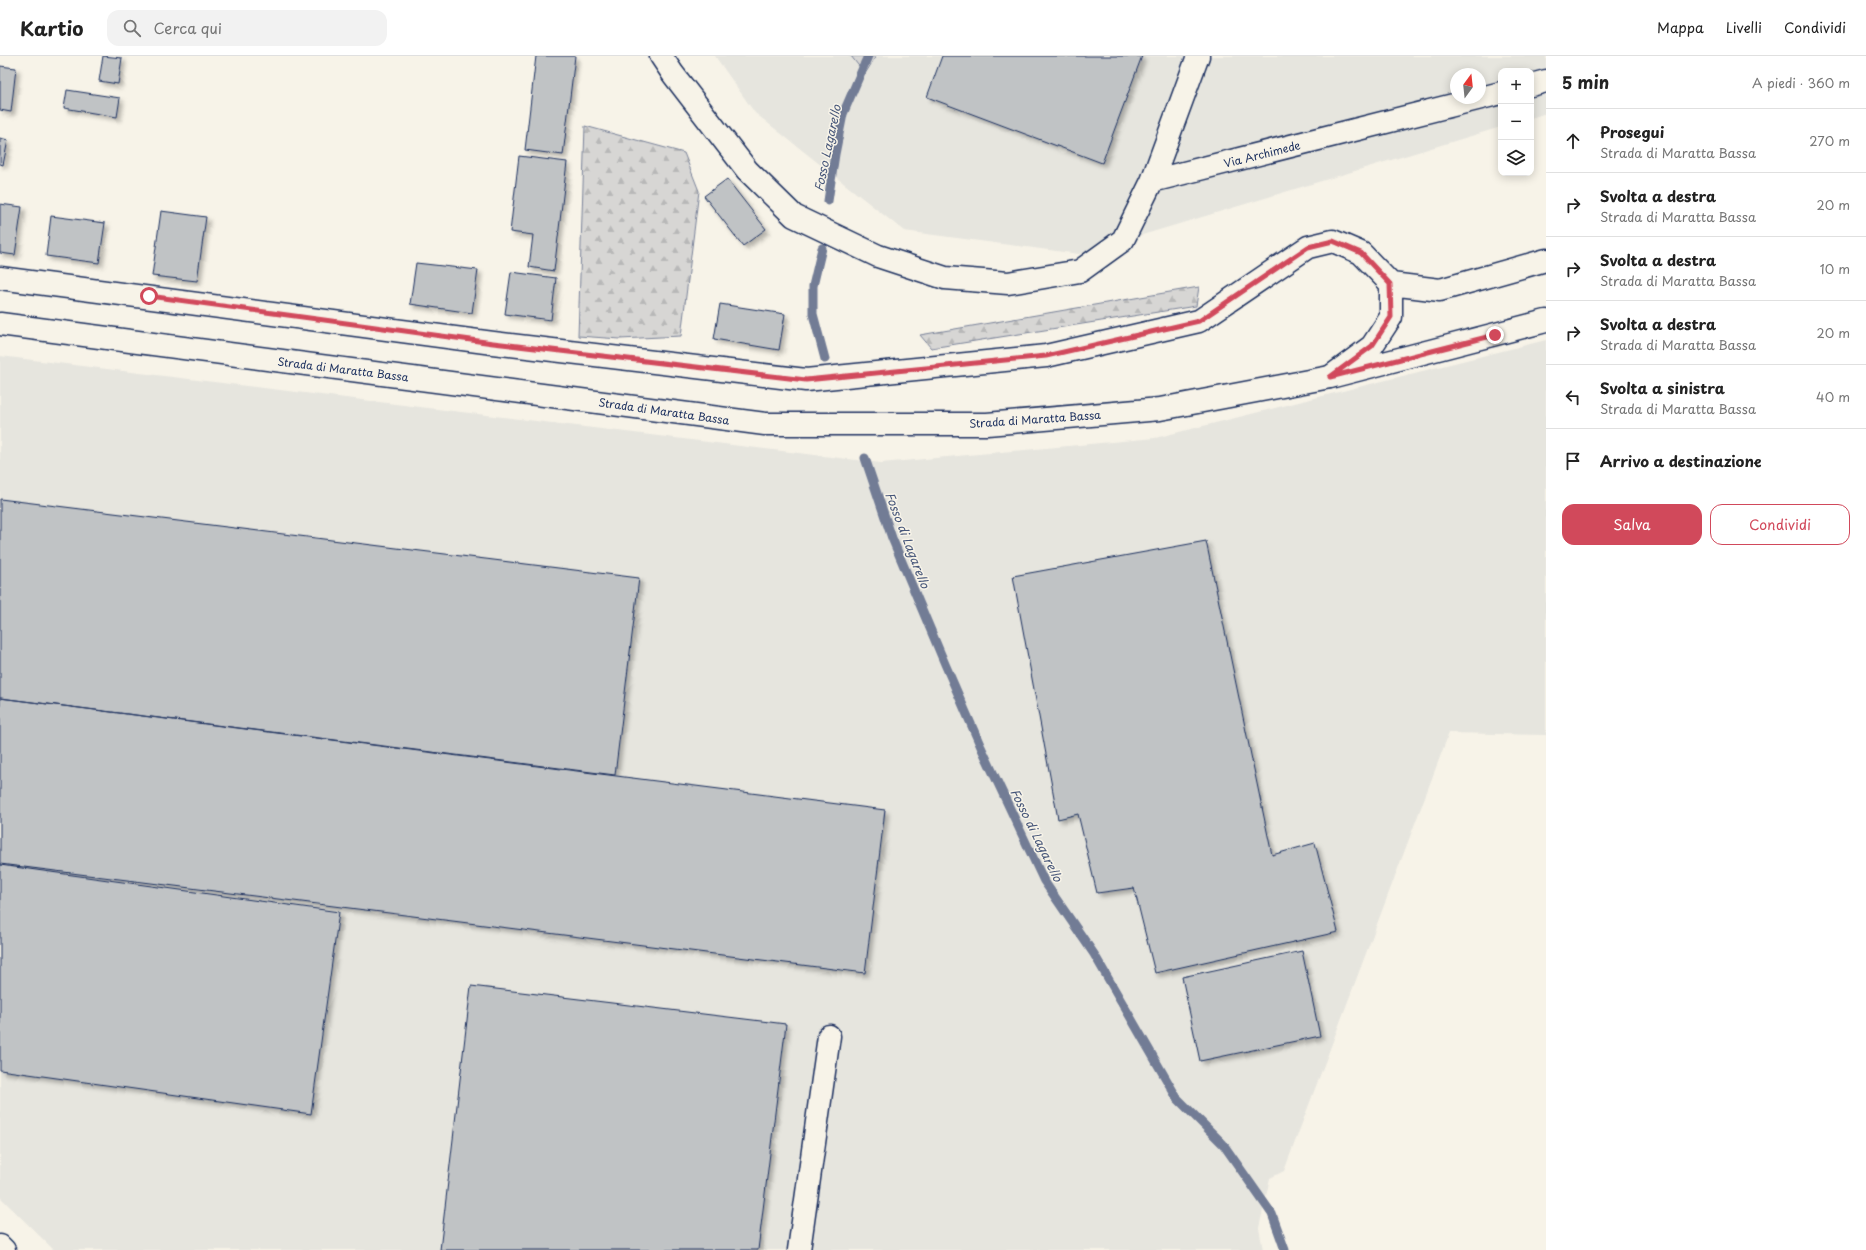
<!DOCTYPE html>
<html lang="it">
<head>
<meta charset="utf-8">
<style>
	body { margin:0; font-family:"Playpen Sans",sans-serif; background:#f2f2f2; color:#222 }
	.controls { position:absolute; right:12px; top:12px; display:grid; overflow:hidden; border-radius:8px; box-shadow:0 2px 10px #0003 }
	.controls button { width:36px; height:36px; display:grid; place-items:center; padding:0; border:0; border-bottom:1px solid #e0e0e0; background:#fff; color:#222; font:20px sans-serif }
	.compass { position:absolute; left:1450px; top:12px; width:36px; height:36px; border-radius:50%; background:#fff; box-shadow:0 2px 10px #0003; rotate:15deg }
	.stop { position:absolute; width:12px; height:12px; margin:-9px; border:3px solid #d1495b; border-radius:50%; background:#fff }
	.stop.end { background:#d1495b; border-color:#fff; box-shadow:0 1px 4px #0008 }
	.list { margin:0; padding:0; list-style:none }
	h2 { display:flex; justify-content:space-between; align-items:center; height:52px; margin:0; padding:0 16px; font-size:17px }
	h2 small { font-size:13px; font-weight:400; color:#767676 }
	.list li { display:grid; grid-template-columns:26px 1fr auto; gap:12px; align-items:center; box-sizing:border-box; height:64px; padding:0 16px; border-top:1px solid #e0e0e0 }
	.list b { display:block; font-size:15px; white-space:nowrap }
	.list p { margin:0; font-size:13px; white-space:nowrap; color:#767676 }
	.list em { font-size:13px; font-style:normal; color:#767676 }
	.actions { display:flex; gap:8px; padding:12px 16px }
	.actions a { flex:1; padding:9px 0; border:1px solid #d1495b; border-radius:12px; text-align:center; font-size:14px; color:#d1495b }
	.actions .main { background:#d1495b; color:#fff }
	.icon { flex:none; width:22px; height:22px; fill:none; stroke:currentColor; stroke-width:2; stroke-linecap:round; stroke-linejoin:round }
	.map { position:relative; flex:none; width:1546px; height:1194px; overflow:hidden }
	header { display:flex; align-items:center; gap:24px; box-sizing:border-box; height:56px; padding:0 20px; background:#fff; border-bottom:1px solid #e0e0e0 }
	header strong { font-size:19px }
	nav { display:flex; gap:22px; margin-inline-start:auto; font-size:14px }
	.search { width:280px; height:36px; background:#f2f2f2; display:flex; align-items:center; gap:10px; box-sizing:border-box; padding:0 14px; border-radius:12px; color:#767676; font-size:15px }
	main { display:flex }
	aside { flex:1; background:#fff }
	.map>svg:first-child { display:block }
</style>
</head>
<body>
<header>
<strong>Kartio</strong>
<div class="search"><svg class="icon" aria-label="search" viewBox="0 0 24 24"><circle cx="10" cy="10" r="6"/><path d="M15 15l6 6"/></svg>Cerca qui</div>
<nav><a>Mappa</a><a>Livelli</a><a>Condividi</a></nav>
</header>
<main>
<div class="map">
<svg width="1546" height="1194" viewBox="0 0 1546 1194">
	<defs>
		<pattern id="forest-firs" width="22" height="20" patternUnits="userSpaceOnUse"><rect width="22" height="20" fill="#d7d6d4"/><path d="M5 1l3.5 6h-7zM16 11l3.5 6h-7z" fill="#b8b8b8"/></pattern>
		<filter id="shadow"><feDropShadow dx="3.5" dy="3.5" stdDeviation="2" flood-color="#0004"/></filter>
	</defs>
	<rect width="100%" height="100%" fill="#f7f3e8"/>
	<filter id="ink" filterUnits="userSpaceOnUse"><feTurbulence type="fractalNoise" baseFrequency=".025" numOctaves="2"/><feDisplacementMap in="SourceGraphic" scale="8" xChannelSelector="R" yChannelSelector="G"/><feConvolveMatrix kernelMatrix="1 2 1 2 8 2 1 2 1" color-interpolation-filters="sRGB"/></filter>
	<g filter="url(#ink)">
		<path fill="#e6e5de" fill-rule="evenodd" d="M 715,0 L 1546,0 L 1546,57 L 1531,62 L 1531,15 L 1501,15 L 1501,71 L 1079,198 L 904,175 L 755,57 ZM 1456,18 L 1480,18 L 1480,42 L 1456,42 Z
			M 1546,284 L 1546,679 L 1449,677 L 1284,1115 L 1270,1122 L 1259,1172 L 1263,1194 L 54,1194 L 0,1141 L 0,300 L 881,407 L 1155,382 Z"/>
		<path fill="url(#forest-firs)" stroke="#798299" d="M 851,0 L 876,0 L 865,18 Z
			M 585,70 L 684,97 L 699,135 L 681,280 L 620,283 L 578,280 Z
			M 1199,231 L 1196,250 L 931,292 L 920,279 Z"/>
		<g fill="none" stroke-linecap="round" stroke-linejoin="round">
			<path stroke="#727c95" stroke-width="9" d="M 828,145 L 835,98 L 843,58 L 868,0
				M 822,192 L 813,230 L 813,258 L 825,303
				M 865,402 L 892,482 L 945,608 L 981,691 L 1044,825 L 1094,898 L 1177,1042 L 1223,1088 L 1272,1158 L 1285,1194"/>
		</g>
		<path fill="#c0c3c5" stroke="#1b2f5e" filter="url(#shadow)" d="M 103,0 L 122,2 L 118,28 L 99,25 Z
			M 536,0 L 575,0 L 563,99 L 525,94 Z
			M 942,0 L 1142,0 L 1102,107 L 927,41 Z
			M 0,10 L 16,12 L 11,56 L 0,54 Z
			M 67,34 L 120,42 L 117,61 L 64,52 Z
			M 0,82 L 8,84 L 3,109 L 0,108 Z
			M 519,100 L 567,106 L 554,215 L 529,211 L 533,179 L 510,176 Z
			M 727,123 L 766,173 L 743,190 L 704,140 Z
			M 0,148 L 22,151 L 15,199 L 0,197 Z
			M 161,155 L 206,161 L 197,225 L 152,220 Z
			M 51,160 L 105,167 L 99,207 L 46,200 Z
			M 416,207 L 478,214 L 472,257 L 410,248 Z
			M 511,216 L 556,222 L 551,264 L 505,258 Z
			M 720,248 L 785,258 L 779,294 L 714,283 Z
			M 0,443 L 639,522 L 615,719 L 0,642 Z
			M 1206,485 L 1272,799 L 1315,787 L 1338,876 L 1155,917 L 1134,832 L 1097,837 L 1078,758 L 1058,763 L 1013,520 Z
			M 0,642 L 885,754 L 865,917 L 0,808 Z
			M 0,809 L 339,856 L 311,1058 L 0,1014 Z
			M 1302,895 L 1320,980 L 1200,1005 L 1182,921 Z
			M 471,930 L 786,968 L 758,1194 L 440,1194 Z"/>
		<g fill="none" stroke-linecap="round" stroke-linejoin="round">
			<defs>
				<path id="minor" d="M 661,0 L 673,18 L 747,114 L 794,160 L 878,200 L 945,222 L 1008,227 L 1080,215 L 1123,184 L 1152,125
					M 1198,0 L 1152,125 L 1501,37
					M 1531,29 L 1546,25
					M 0,222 L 493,287 L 806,324 L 1046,300 L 1199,265 L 1308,191 L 1333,185 L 1361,197 L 1391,228 L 1440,234 L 1546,204
					M 1330,321 L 1372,290 L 1391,261 L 1391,228
					M 0,1190 L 4,1194
					M 799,1194 L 829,980"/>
				<path id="major" d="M 0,268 L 765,368 L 987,368 L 1160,353 L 1330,321 L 1546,265"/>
			</defs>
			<use href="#minor" stroke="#1b2f5e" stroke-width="25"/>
			<use href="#major" stroke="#1b2f5e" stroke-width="25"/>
			<use href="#minor" stroke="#f7f3e8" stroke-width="22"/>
			<use href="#major" stroke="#f7f3e8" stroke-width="22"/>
		</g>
	</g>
	<g fill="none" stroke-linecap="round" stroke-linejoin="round" filter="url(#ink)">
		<path stroke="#d1495b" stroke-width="5" d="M 149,240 L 493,287 L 806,324 L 1046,300 L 1199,265 L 1308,191 L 1333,185 L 1361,197 L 1390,228 L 1391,261 L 1372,290 L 1330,321 L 1495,279"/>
	</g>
	<g text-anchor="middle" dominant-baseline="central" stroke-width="3" stroke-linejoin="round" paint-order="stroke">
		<g font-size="11" fill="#1b2f5e" stroke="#f7f3e8">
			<text transform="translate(1262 98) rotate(-14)">Via Archimede</text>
			<text transform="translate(343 313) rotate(7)">Strada di Maratta Bassa</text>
			<text transform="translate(664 355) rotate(8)">Strada di Maratta Bassa</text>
			<text transform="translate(1035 363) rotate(-4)">Strada di Maratta Bassa</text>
		</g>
		<g font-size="12" font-style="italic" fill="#465679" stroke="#f7f3e8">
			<text transform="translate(827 92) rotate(-78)">Fosso Lagarello</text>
			<text transform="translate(908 484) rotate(69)">Fosso di Lagarello</text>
			<text transform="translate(1037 779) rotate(64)">Fosso di Lagarello</text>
		</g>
	</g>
</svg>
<div class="controls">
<button>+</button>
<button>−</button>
<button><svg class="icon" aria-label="layers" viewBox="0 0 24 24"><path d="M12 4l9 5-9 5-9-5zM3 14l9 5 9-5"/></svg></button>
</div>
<svg class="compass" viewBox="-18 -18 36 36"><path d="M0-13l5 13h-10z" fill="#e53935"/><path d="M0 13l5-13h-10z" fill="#767676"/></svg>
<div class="stop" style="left:149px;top:240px"></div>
<div class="stop end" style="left:1495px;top:279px"></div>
</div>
<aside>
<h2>5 min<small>A piedi · 360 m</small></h2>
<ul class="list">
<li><svg class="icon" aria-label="ahead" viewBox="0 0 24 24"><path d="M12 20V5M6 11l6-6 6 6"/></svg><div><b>Prosegui</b><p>Strada di Maratta Bassa</p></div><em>270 m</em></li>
<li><svg class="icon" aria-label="right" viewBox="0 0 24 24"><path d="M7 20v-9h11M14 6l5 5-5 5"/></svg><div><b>Svolta a destra</b><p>Strada di Maratta Bassa</p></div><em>20 m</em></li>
<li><svg class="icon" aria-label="right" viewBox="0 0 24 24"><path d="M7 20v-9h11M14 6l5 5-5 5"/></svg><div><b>Svolta a destra</b><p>Strada di Maratta Bassa</p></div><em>10 m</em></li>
<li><svg class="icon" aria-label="right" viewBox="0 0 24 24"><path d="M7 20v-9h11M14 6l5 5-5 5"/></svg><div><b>Svolta a destra</b><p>Strada di Maratta Bassa</p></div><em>20 m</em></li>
<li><svg class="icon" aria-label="left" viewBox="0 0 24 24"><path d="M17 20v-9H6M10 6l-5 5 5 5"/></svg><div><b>Svolta a sinistra</b><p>Strada di Maratta Bassa</p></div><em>40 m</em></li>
<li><svg class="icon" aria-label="arrive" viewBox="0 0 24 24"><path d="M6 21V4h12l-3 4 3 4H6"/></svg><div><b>Arrivo a destinazione</b></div></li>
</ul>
<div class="actions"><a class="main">Salva</a><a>Condividi</a></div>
</aside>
</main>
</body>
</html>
